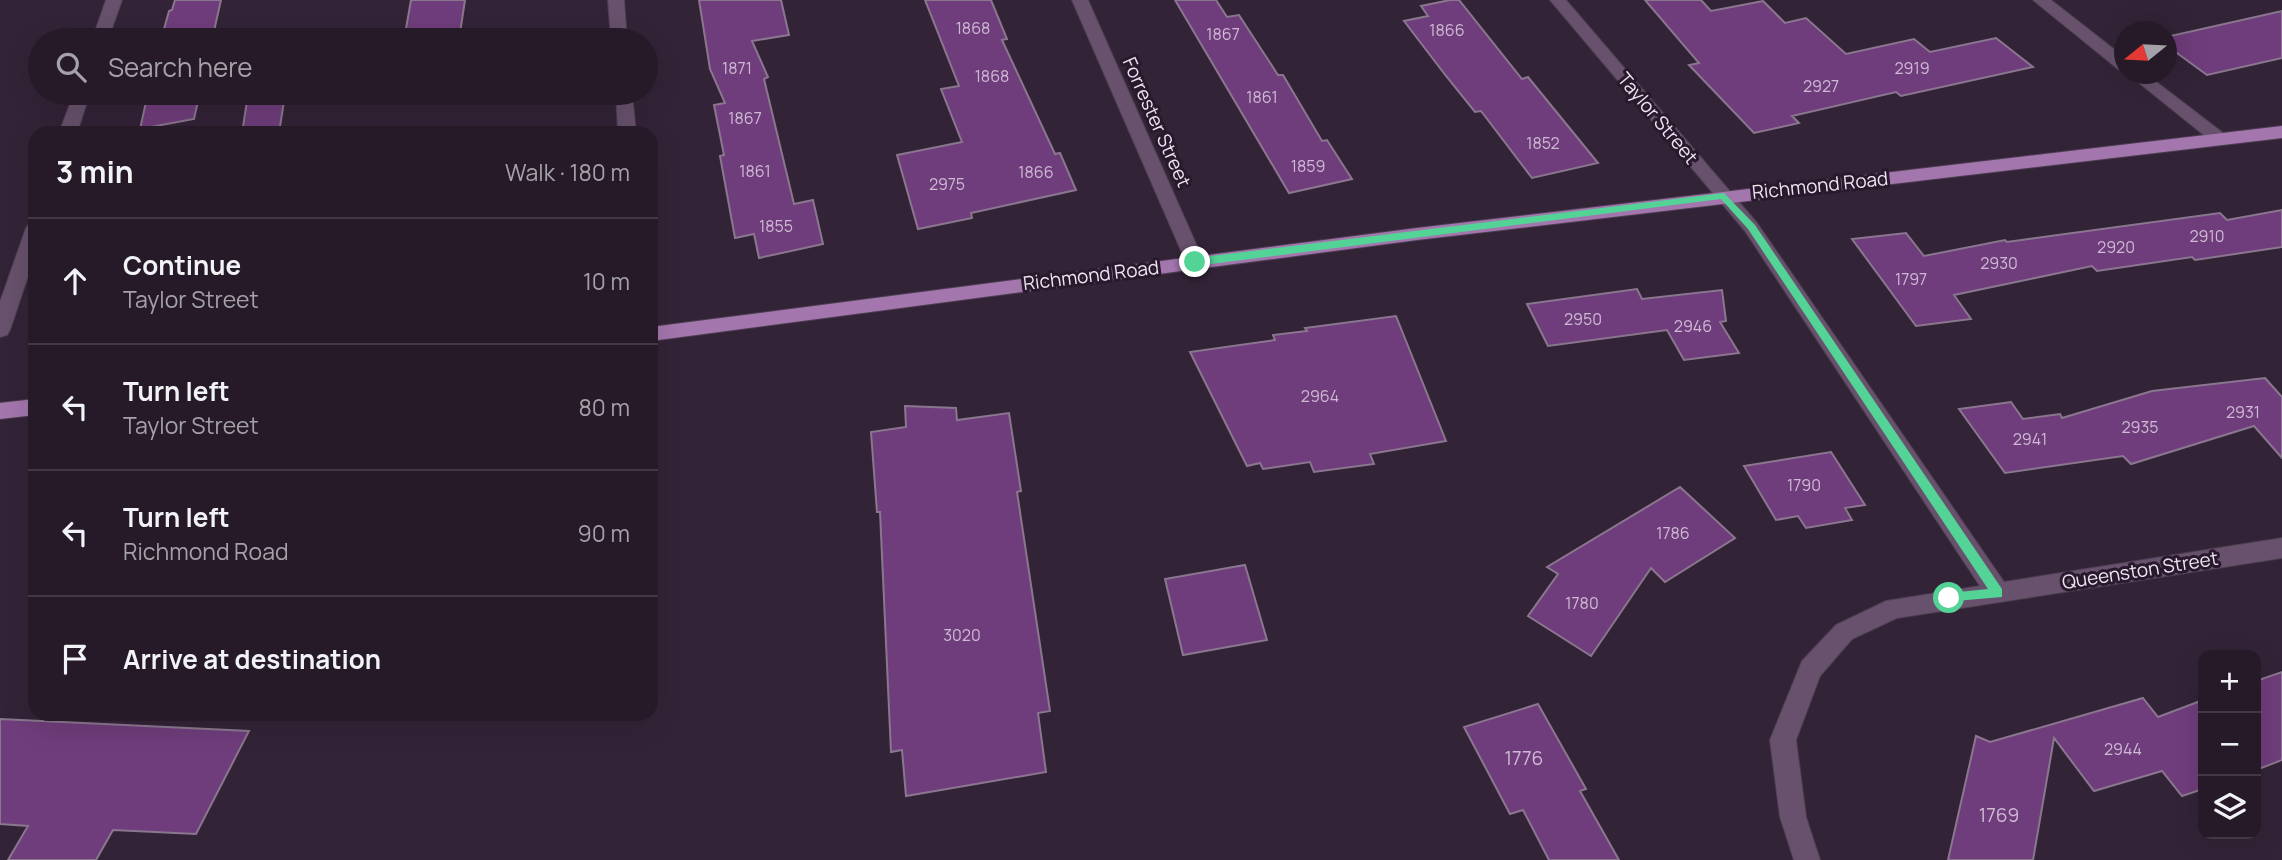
<!DOCTYPE html>
<html lang="en">
<head>
<meta charset="utf-8">
<style>
	body { margin:0; font-family:Manrope,sans-serif; background:#2e2331; color:#f1f3f6 }
	.controls { position:absolute; right:21px; bottom:21px; display:grid; overflow:hidden; border-radius:14px; box-shadow:0 7px 28px #0002 }
	.controls button { width:63px; height:63px; display:grid; place-items:center; padding:0; border:0; border-bottom:2px solid #423846; background:#261a29; color:#f1f3f6; font:35px sans-serif }
	.compass { position:absolute; left:2114px; top:21px; width:63px; height:63px; border-radius:50%; background:#261a29; box-shadow:0 7px 28px #0002; rotate:252deg }
	.stop { position:absolute; width:21px; height:21px; margin:-16px; border:5px solid #53d396; border-radius:50%; background:#fff }
	.stop.end { background:#53d396; border-color:#fff; box-shadow:0 2px 7px #0008 }
	.list { margin:0; padding:0; list-style:none }
	h2 { display:flex; justify-content:space-between; align-items:center; height:91px; margin:0; padding:0 28px; font-size:30px }
	h2 small { font-size:23px; font-weight:400; color:#a4a1a8 }
	.list li { display:grid; grid-template-columns:46px 1fr auto; gap:21px; align-items:center; box-sizing:border-box; height:126px; padding:0 28px; border-top:2px solid #423846 }
	.list b { display:block; font-size:26px; white-space:nowrap }
	.list p { margin:0; font-size:23px; white-space:nowrap; color:#a4a1a8 }
	.list em { font-size:23px; font-style:normal; color:#a4a1a8 }
	.icon { flex:none; width:38px; height:38px; fill:none; stroke:currentColor; stroke-width:2; stroke-linecap:round; stroke-linejoin:round }
	.map { position:relative; flex:none; width:2282px; height:860px; overflow:hidden }
	.search { position:absolute; background:#261a29; box-shadow:0 7px 28px #0002; left:28px; top:28px; width:630px; height:77px; display:flex; align-items:center; gap:18px; box-sizing:border-box; padding:0 24px; border-radius:38px; color:#a4a1a8; font-size:26px }
	.panel { position:absolute; background:#261a29; box-shadow:0 7px 28px #0002; left:28px; top:126px; width:630px; height:595px; border-radius:21px }
	.map>svg:first-child { display:block }
</style>
</head>
<body>
<div class="map">
<svg width="2282" height="860" viewBox="0 0 2282 860">
	<rect width="100%" height="100%" fill="#332337"/>
	<path fill="#6f3d7b" stroke="#8a778f" stroke-width="2" d="M 175,0 L 221,0 L 212,40 L 161,40 L 169,11 L 172,10 Z
		M 411,0 L 465,0 L 459,40 L 404,40 Z
		M 699,0 L 781,0 L 789,35 L 752,41 L 768,77 L 764,79 L 794,204 L 813,200 L 823,244 L 759,258 L 754,234 L 735,238 L 720,156 L 724,155 L 714,105 L 725,103 L 710,69 Z
		M 925,0 L 991,0 L 1007,39 L 1002,40 L 1055,154 L 1060,153 L 1076,190 L 971,213 L 972,218 L 918,229 L 897,155 L 962,142 L 941,89 L 959,86 Z
		M 1175,0 L 1216,0 L 1227,17 L 1239,15 L 1278,75 L 1283,75 L 1322,141 L 1327,140 L 1352,179 L 1289,193 Z
		M 1450,0 L 1459,0 L 1522,79 L 1528,77 L 1598,163 L 1532,178 L 1481,111 L 1475,112 L 1446,76 L 1404,21 L 1428,16 L 1421,6 Z
		M 1645,0 L 1701,0 L 1711,11 L 1763,1 L 1785,23 L 1806,18 L 1846,54 L 1914,39 L 1930,52 L 1996,38 L 2033,67 L 1901,96 L 1896,92 L 1792,116 L 1799,123 L 1754,133 L 1689,65 L 1699,63 Z
		M 2282,11 L 2282,58 L 2207,75 L 2166,45 L 2166,37 Z
		M 148,93 L 200,93 L 194,119 L 140,129 Z
		M 285,95 L 279,133 L 242,133 L 247,101 Z
		M 2282,210 L 2282,247 L 2195,260 L 2192,257 L 2097,271 L 2092,266 L 1954,295 L 1971,319 L 1916,326 L 1852,239 L 1906,233 L 1924,256 L 2005,240 L 2007,242 L 2220,213 L 2227,220 Z
		M 1637,289 L 1642,299 L 1722,290 L 1726,321 L 1720,322 L 1739,353 L 1684,360 L 1667,330 L 1548,346 L 1527,304 Z
		M 1396,316 L 1446,441 L 1370,454 L 1374,464 L 1314,472 L 1310,462 L 1263,469 L 1260,463 L 1247,466 L 1190,352 L 1275,340 L 1273,335 L 1307,331 L 1305,328 Z
		M 2265,378 L 2282,397 L 2282,458 L 2254,426 L 2131,464 L 2123,456 L 2005,473 L 1959,409 L 2011,402 L 2023,419 L 2060,414 L 2062,418 L 2152,391 Z
		M 905,406 L 956,408 L 957,420 L 1009,413 L 1021,491 L 1017,492 L 1050,711 L 1038,713 L 1046,772 L 906,796 L 902,750 L 891,752 L 880,512 L 877,512 L 871,432 L 906,427 Z
		M 1831,452 L 1865,505 L 1845,508 L 1852,520 L 1806,528 L 1798,516 L 1776,520 L 1744,466 Z
		M 1680,487 L 1735,538 L 1665,582 L 1651,568 L 1591,656 L 1528,616 L 1558,574 L 1547,567 Z
		M 1245,565 L 1267,640 L 1183,655 L 1165,579 Z
		M 2282,672 L 2282,760 L 2256,770 L 2256,681 Z
		M 2143,698 L 2158,717 L 2203,700 L 2203,789 L 2182,796 L 2162,771 L 2094,791 L 2054,738 L 2033,860 L 1948,860 L 1976,736 L 1990,742 Z
		M 1538,704 L 1586,789 L 1580,791 L 1619,860 L 1549,860 L 1523,810 L 1510,814 L 1464,727 Z
		M 0,719 L 249,731 L 196,834 L 113,830 L 96,860 L 8,860 L 28,826 L 0,824 Z"/>
	<g fill="none" stroke-linecap="round" stroke-linejoin="round">
		<defs>
			<path id="minor" d="M 106,0 L 122,0 L 108,40 L 92,40 Z
				M 608,0 L 624,0 L 627,40 L 611,40 Z
				M 1072,0 L 1088,0 L 1204,262 L 1202,267 L 1188,267 L 1186,262 Z
				M 1550,0 L 1566,0 L 1757,223 L 2004,582 L 2282,538 L 2282,558 L 1897,618 L 1852,639 L 1820,676 L 1796,740 L 1806,817 L 1820,860 L 1794,860 L 1780,817 L 1770,740 L 1802,661 L 1836,625 L 1886,601 L 1980,586 L 1745,231 Z
				M 2033,0 L 2051,0 L 2124,57 L 2124,70 L 2118,69 Z
				M 2128,74 L 2146,74 L 2227,136 L 2230,140 L 2227,144 L 2215,144 Z
				M 74,93 L 90,93 L 77,133 L 59,133 Z
				M 616,93 L 632,93 L 636,133 L 618,133 Z
				M 35,222 L 35,255 L 10,330 L 7,335 L 0,337 L 0,302 L 26,228 L 29,224 Z"/>
			<path id="major" d="M 2282,126 L 2282,138 L 1417,240 L 651,341 L 651,327 L 1417,228 Z
				M 35,399 L 35,415 L 0,419 L 0,403 Z"/>
		</defs>
		<use href="#minor" stroke="#4d3e51" stroke-width="2"/>
		<use href="#major" stroke="#4d3e51" stroke-width="2"/>
		<use href="#minor" fill="#67516c" fill-rule="evenodd"/>
		<use href="#major" fill="#a376ae" fill-rule="evenodd"/>
	</g>
	<path fill="#53d396" d="M 1724,193 L 1755,225 L 2002,589 L 2002,597 L 1944,602 L 1944,594 L 1949,593 L 1988,589 L 1748,229 L 1721,199 L 1195,266 L 1190,262 L 1195,258 Z"/>
	<g text-anchor="middle" dominant-baseline="central" stroke-width="6" stroke-linejoin="round" paint-order="stroke">
		<g font-size="16" fill="#cebad4">
			<text x="973" y="28">1868</text>
			<text x="1447" y="30">1866</text>
			<text x="1223" y="34">1867</text>
			<text x="737" y="68">1871</text>
			<text x="1912" y="68">2919</text>
			<text x="992" y="76">1868</text>
			<text x="1821" y="86">2927</text>
			<text x="1262" y="97">1861</text>
			<text x="745" y="118">1867</text>
			<text x="1543" y="143">1852</text>
			<text x="1308" y="166">1859</text>
			<text x="755" y="171">1861</text>
			<text x="1036" y="172">1866</text>
			<text x="947" y="184">2975</text>
			<text x="776" y="226">1855</text>
			<text x="2207" y="236">2910</text>
			<text x="2116" y="247">2920</text>
			<text x="1999" y="263">2930</text>
			<text x="1911" y="279">1797</text>
			<text x="1583" y="319">2950</text>
			<text x="1693" y="326">2946</text>
			<text x="1320" y="396">2964</text>
			<text x="2243" y="412">2931</text>
			<text x="2140" y="427">2935</text>
			<text x="2030" y="439">2941</text>
			<text x="1804" y="485">1790</text>
			<text x="1673" y="533">1786</text>
			<text x="1582" y="603">1780</text>
			<text x="962" y="635">3020</text>
			<text x="2123" y="749">2944</text>
		</g>
		<g font-size="19" fill="#eee3f1" stroke="#29192d">
			<text transform="translate(1658 118) rotate(50)">Taylor Street</text>
			<text transform="translate(1157 122) rotate(66)">Forrester Street</text>
			<text transform="translate(1820 185) rotate(-6)">Richmond Road</text>
			<text transform="translate(1091 275) rotate(-7)">Richmond Road</text>
			<text transform="translate(2140 570) rotate(-9)">Queenston Street</text>
		</g>
		<g font-size="19" fill="#cebad4">
			<text x="1524" y="758">1776</text>
			<text x="1999" y="815">1769</text>
		</g>
	</g>
</svg>
<div class="controls">
<button>+</button>
<button>−</button>
<button><svg class="icon" aria-label="layers" viewBox="0 0 24 24"><path d="M12 4l9 5-9 5-9-5zM3 14l9 5 9-5"/></svg></button>
</div>
<svg class="compass" viewBox="-18 -18 36 36"><path d="M0-13l5 13h-10z" fill="#e53935"/><path d="M0 13l5-13h-10z" fill="#a4a1a8"/></svg>
<div class="stop" style="left:1949px;top:598px"></div>
<div class="stop end" style="left:1195px;top:262px"></div>
<div class="search"><svg class="icon" aria-label="search" viewBox="0 0 24 24"><circle cx="10" cy="10" r="6"/><path d="M15 15l6 6"/></svg>Search here</div>
<section class="panel">
<h2>3 min<small>Walk · 180 m</small></h2>
<ul class="list">
<li><svg class="icon" aria-label="ahead" viewBox="0 0 24 24"><path d="M12 20V5M6 11l6-6 6 6"/></svg><div><b>Continue</b><p>Taylor Street</p></div><em>10 m</em></li>
<li><svg class="icon" aria-label="left" viewBox="0 0 24 24"><path d="M17 20v-9H6M10 6l-5 5 5 5"/></svg><div><b>Turn left</b><p>Taylor Street</p></div><em>80 m</em></li>
<li><svg class="icon" aria-label="left" viewBox="0 0 24 24"><path d="M17 20v-9H6M10 6l-5 5 5 5"/></svg><div><b>Turn left</b><p>Richmond Road</p></div><em>90 m</em></li>
<li><svg class="icon" aria-label="arrive" viewBox="0 0 24 24"><path d="M6 21V4h12l-3 4 3 4H6"/></svg><div><b>Arrive at destination</b></div></li>
</ul>
</section>
</div>
</body>
</html>
